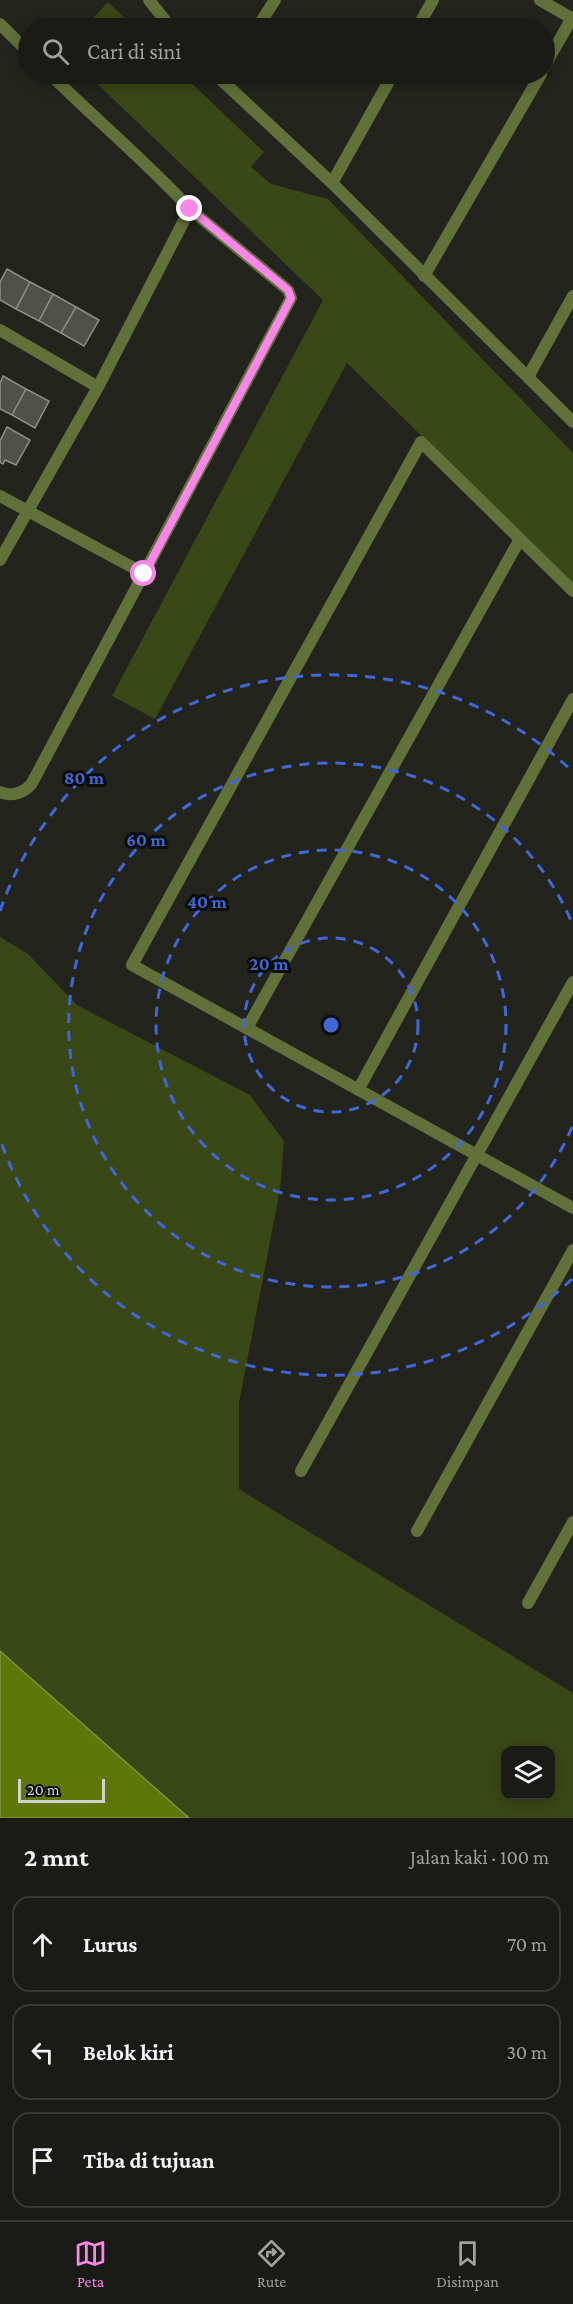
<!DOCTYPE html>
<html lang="id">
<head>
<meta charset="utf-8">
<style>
	body { margin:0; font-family:"Crimson Pro",serif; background:#272823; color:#f1f3f6 }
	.controls { position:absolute; right:18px; bottom:18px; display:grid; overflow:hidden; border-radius:12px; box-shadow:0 3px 15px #0003 }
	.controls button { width:54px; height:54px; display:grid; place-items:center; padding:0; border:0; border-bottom:2px solid #383935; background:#1a1b16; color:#f1f3f6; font:30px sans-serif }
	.scale { position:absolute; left:18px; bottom:15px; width:87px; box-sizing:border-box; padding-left:6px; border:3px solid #d0d2cd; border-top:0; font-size:16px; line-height:21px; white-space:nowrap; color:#d0d2cd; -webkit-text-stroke:4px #0c0d0a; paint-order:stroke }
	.stop { position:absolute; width:18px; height:18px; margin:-14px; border:4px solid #f987e9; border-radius:50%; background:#fff }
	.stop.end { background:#f987e9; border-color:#fff; box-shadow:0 2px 6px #0008 }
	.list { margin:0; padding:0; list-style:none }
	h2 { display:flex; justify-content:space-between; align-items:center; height:78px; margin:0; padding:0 24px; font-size:26px }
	h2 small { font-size:20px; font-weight:400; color:#9fa1a1 }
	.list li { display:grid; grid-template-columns:39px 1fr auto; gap:18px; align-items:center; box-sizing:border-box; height:96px; margin:0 12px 12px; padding:0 12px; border:2px solid #383935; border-radius:18px }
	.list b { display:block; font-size:22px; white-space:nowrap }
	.list em { font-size:20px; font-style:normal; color:#9fa1a1 }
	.icon { flex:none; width:33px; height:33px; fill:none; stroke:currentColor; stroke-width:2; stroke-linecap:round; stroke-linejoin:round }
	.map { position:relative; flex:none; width:573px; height:1818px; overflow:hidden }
	.search { position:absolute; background:#1a1b16; box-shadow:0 3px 15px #0003; left:18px; right:18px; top:18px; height:66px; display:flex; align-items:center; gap:15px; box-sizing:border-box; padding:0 21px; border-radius:33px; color:#9fa1a1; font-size:22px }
	.sheet { height:402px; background:#1a1b16 }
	nav { display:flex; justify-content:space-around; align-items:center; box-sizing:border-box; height:84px; border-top:2px solid #383935; background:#1a1b16; font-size:16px; color:#9fa1a1 }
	nav a { display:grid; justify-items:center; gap:3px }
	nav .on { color:#f987e9 }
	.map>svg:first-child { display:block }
</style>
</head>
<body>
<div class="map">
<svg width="573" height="1818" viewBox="0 0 573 1818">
	<rect width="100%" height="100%" fill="#22241d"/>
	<path fill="#3a4716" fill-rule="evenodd" d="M 108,2 L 135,28 L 84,28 Z
		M 87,74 L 182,74 L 264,152 L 251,167 L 271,184 L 328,199 L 573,453 L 573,584 L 347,363 L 155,719 L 112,696 L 323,300 Z
		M 0,937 L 28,954 L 77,1005 L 250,1095 L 284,1141 L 280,1190 L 239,1403 L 239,1489 L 573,1693 L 573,1818 L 189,1818 L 0,1651 ZM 550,1750 L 550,1796 L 506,1796 L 506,1750 Z"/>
	<path fill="#5f7609" stroke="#819244" stroke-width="1.5" d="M 0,1651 L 189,1818 L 0,1818 Z"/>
	<path fill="#4f514a" stroke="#8d9088" stroke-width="1.5" d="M 7,269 L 30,282 L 16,309 L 0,300 L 0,282 Z
		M 30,282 L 53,294 L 39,321 L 16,309 Z
		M 53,294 L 76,307 L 61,333 L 39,321 Z
		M 76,307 L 99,320 L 84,346 L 61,333 Z
		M 3,376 L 26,389 L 12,415 L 0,409 L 0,383 Z
		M 26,389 L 49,401 L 35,428 L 12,415 Z
		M 7,427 L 30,440 L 16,465 L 5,460 L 3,464 L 0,462 L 0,441 Z"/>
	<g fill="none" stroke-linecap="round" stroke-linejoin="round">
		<path stroke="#617139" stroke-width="12" d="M 149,0 L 171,28
			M 540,0 L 573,19
			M 0,24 L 28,52
			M 257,28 L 275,0
			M 417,28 L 433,0
			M 544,67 L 572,18
			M 50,74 C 96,120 146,161 190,209
			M 215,74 L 332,183 L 573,422
			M 332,183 L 393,74
			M 424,276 L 541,74
			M 0,330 L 98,387
			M 528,377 L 573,296
			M 0,496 L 145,574
			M 0,560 L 98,387 L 190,209 L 288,290 L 291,298 L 32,783 C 25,793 11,797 0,792
			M 573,591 L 421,442 L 132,965 L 573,1208
			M 247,1028 L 520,539
			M 358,1090 L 573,699
			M 301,1471 L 573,982
			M 417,1531 L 573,1250
			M 528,1603 L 573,1522"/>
	</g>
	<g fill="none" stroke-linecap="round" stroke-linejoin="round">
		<path stroke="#f987e9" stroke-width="8" d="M 144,574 L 291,298 L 288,290 L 190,209"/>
	</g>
	<g fill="none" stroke="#4168d6" stroke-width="3" stroke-dasharray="10 8">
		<circle cx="331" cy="1025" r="87"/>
		<circle cx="331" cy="1025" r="175"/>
		<path d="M572 1127A262 262 0 1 1 572 923"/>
		<path d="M572 1279A350 350 0 0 1 0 1139M0 911A350 350 0 0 1 572 771"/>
	</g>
	<circle cx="331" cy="1025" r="9" fill="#4168d6" stroke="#0c0d0a" stroke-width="3"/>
	<g font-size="18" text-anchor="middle" font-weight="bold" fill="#4168d6" stroke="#0c0d0a" stroke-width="6" stroke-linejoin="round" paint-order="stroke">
		<text x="84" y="784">80 m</text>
		<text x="146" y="846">60 m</text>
		<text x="207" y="908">40 m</text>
		<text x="269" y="970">20 m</text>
	</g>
</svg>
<div class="controls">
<button><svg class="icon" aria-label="layers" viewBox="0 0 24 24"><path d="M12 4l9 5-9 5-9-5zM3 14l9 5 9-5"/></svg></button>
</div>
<div class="scale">20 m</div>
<div class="stop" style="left:144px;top:574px"></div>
<div class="stop end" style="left:190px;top:209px"></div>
<div class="search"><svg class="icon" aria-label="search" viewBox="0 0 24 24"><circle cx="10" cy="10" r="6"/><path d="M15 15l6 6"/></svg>Cari di sini</div>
</div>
<section class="sheet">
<h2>2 mnt<small>Jalan kaki · 100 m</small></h2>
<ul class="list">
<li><svg class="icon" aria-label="ahead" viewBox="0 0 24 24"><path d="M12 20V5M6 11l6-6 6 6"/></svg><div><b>Lurus</b></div><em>70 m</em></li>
<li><svg class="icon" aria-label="left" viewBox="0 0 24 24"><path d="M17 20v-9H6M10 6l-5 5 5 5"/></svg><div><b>Belok kiri</b></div><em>30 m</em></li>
<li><svg class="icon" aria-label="arrive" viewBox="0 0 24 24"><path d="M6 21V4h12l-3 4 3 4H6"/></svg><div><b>Tiba di tujuan</b></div></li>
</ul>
</section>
<nav>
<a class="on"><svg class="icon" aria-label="map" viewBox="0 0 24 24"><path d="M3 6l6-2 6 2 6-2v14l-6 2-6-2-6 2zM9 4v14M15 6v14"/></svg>Peta</a>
<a><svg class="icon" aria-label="directions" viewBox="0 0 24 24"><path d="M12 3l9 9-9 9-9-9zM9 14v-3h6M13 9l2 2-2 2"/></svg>Rute</a>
<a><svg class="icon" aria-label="saved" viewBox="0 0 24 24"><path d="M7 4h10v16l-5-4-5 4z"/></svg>Disimpan</a>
</nav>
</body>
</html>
